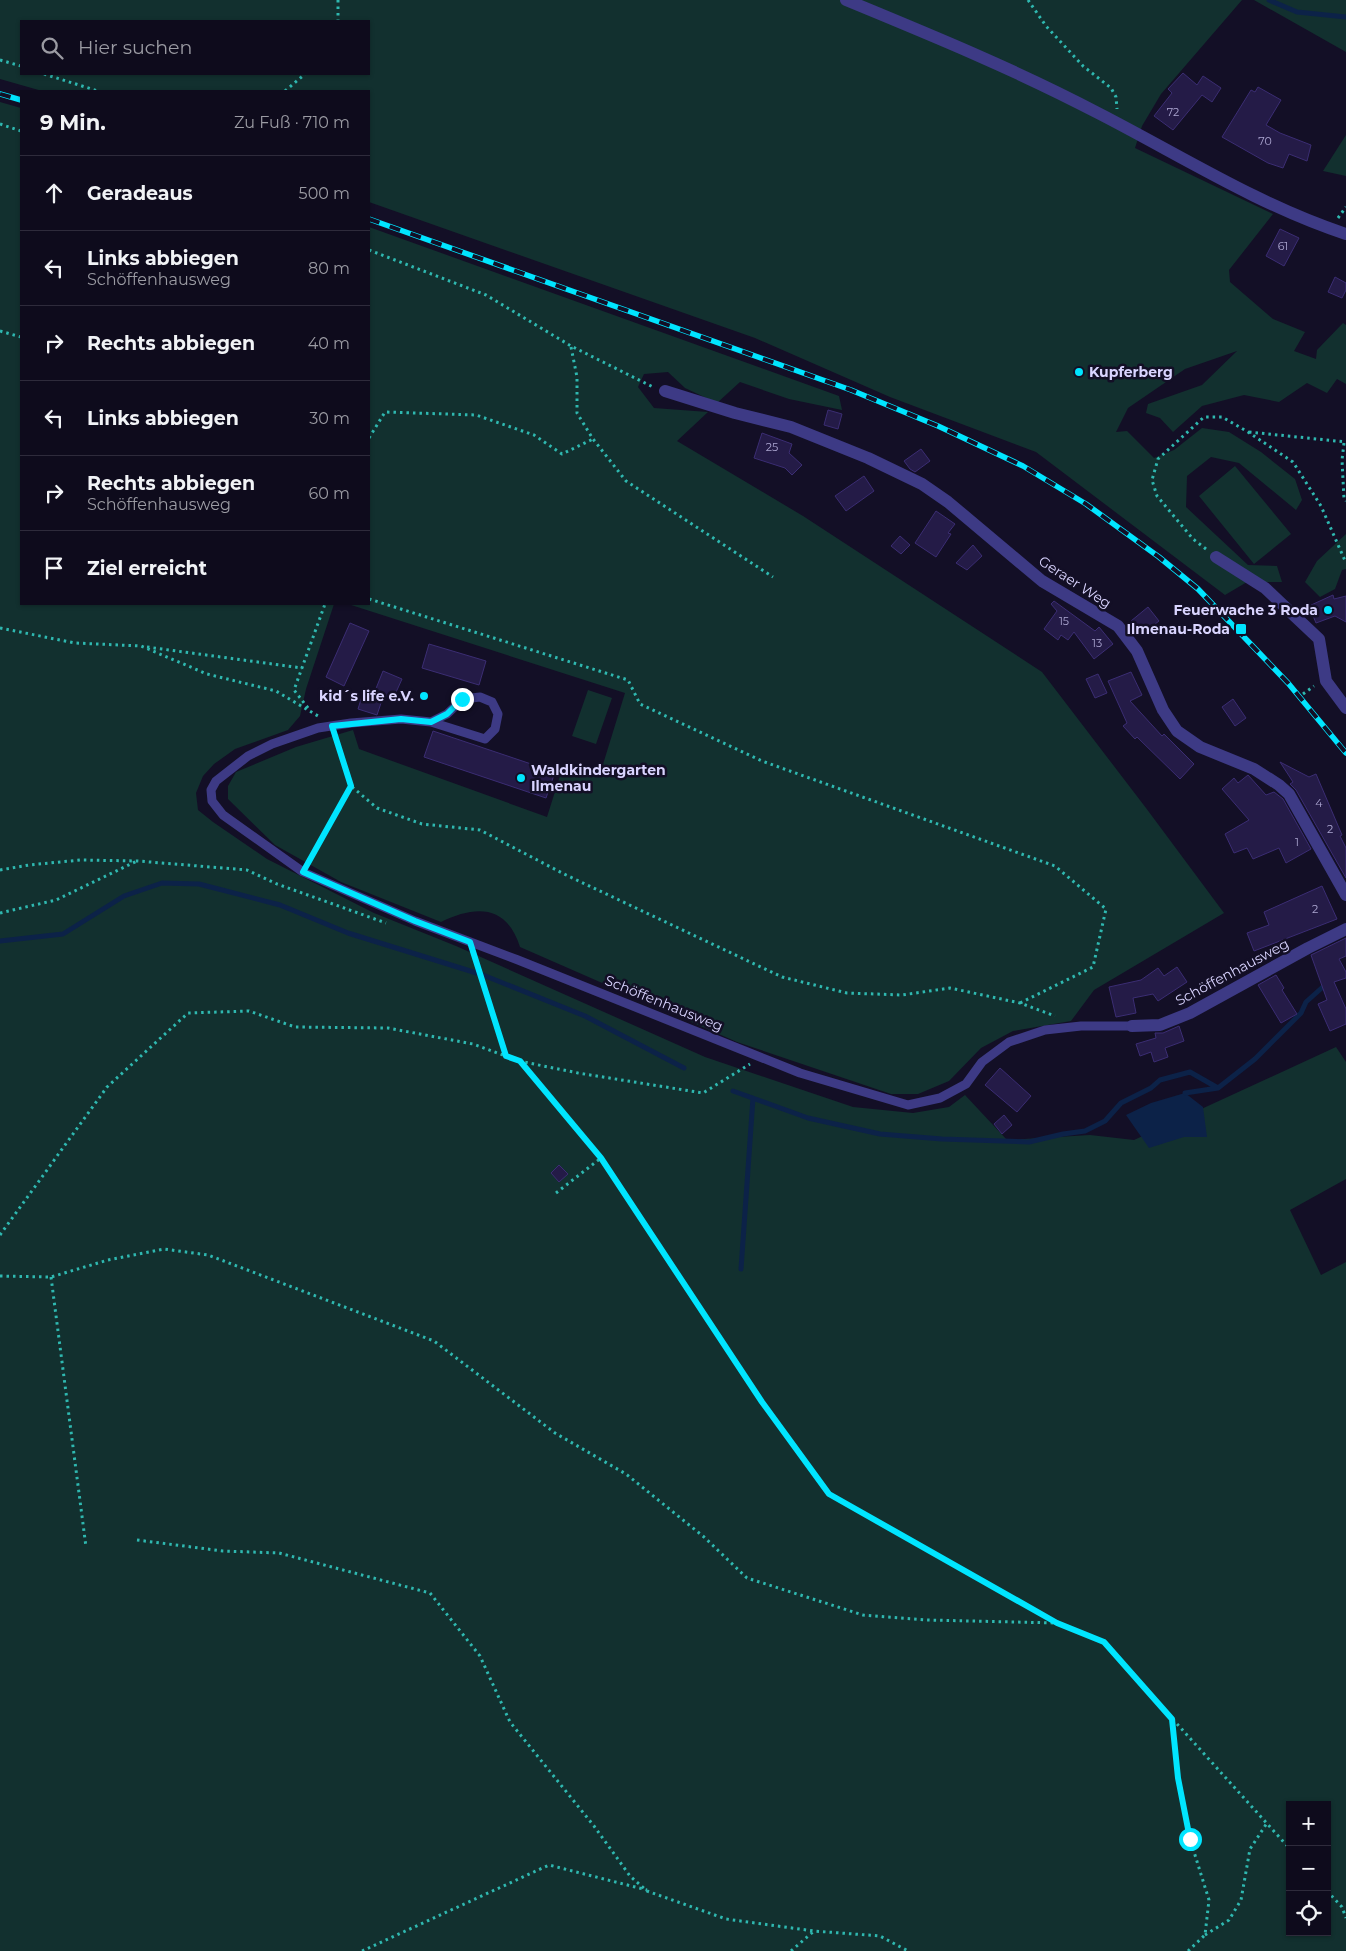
<!DOCTYPE html>
<html lang="de">
<head>
<meta charset="utf-8">
<style>
	body { margin:0; font-family:Montserrat,sans-serif; background:#1c1929; color:#f1f3f6 }
	.controls { position:absolute; right:15px; bottom:15px; display:grid; overflow:hidden; border-radius:0px; box-shadow:0 1px 4px #0004 }
	.controls button { width:45px; height:45px; display:grid; place-items:center; padding:0; border:0; border-bottom:1px solid #2e2b3b; background:#0e0b1c; color:#f1f3f6; font:25px sans-serif }
	.stop { position:absolute; width:15px; height:15px; margin:-11px; border:4px solid #00e5ff; border-radius:50%; background:#fff }
	.stop.end { background:#00e5ff; border-color:#fff; box-shadow:0 1px 5px #0008 }
	.list { margin:0; padding:0; list-style:none }
	h2 { display:flex; justify-content:space-between; align-items:center; height:65px; margin:0; padding:0 20px; font-size:21px }
	h2 small { font-size:16px; font-weight:400; color:#9b9ba3 }
	.list li { display:grid; grid-template-columns:32px 1fr auto; gap:15px; align-items:center; box-sizing:border-box; height:75px; padding:0 20px; border-top:1px solid #2e2b3b }
	.list b { display:block; font-size:19px; white-space:nowrap }
	.list p { margin:0; font-size:16px; white-space:nowrap; color:#9b9ba3 }
	.list em { font-size:16px; font-style:normal; color:#9b9ba3 }
	.icon { flex:none; width:28px; height:28px; fill:none; stroke:currentColor; stroke-width:2; stroke-linecap:round; stroke-linejoin:round }
	.map { position:relative; flex:none; width:1346px; height:1951px; overflow:hidden }
	.search { position:absolute; background:#0e0b1c; box-shadow:0 1px 4px #0004; left:20px; top:20px; width:350px; height:55px; display:flex; align-items:center; gap:12px; box-sizing:border-box; padding:0 18px; border-radius:0px; color:#9b9ba3; font-size:19px }
	.panel { position:absolute; background:#0e0b1c; box-shadow:0 1px 4px #0004; left:20px; top:90px; width:350px; height:515px; border-radius:0px }
	.map>svg:first-child { display:block }
</style>
</head>
<body>
<div class="map">
<svg width="1346" height="1951" viewBox="0 0 1346 1951">
	<rect width="100%" height="100%" fill="#130f26"/>
	<path fill="#12302f" fill-rule="evenodd" d="M 0,0 L 1242,0 L 1161,94 L 1142,126 L 1135,148 L 1273,214 L 1229,270 L 1230,282 L 1273,319 L 1305,332 L 1294,351 L 1316,359 L 1317,350 L 1343,323 L 1346,325 L 1346,384 L 1337,379 L 1327,393 L 1307,383 L 1279,402 L 1244,395 L 1202,406 L 1173,432 L 1160,418 L 1146,413 L 1148,404 L 1202,385 L 1237,351 L 1185,369 L 1128,408 L 1116,432 L 1127,431 L 1154,458 L 1174,450 L 1202,428 L 1229,432 L 1261,452 L 1295,479 L 1302,500 L 1296,510 L 1239,463 L 1211,457 L 1187,476 L 1186,507 L 1248,565 L 1277,566 L 1282,582 L 1247,582 L 1225,595 L 1036,452 L 890,397 L 755,338 L 369,202 L 369,91 L 42,91 L 0,79 ZM 21,21 L 369,21 L 369,74 L 21,74 Z
		M 1254,0 L 1346,0 L 1346,52 Z
		M 0,102 L 21,108 L 21,604 L 334,604 L 306,689 L 300,716 L 288,730 L 235,749 L 214,764 L 203,776 L 196,793 L 198,810 L 213,822 L 267,859 L 374,913 L 456,946 L 705,1057 L 853,1107 L 913,1113 L 949,1107 L 965,1095 L 1007,1140 L 1090,1135 L 1134,1140 L 1336,1047 L 1346,1062 L 1346,1179 L 1290,1210 L 1321,1275 L 1346,1262 L 1346,1951 L 0,1951 ZM 1290,1805 L 1327,1805 L 1327,1932 L 1290,1932 Z
		M 1346,135 L 1346,176 L 1323,171 Z
		M 369,227 L 839,396 L 842,410 L 789,399 L 740,382 L 717,403 L 685,388 L 668,372 L 644,374 L 638,387 L 654,408 L 708,412 L 677,441 L 803,516 L 1042,672 L 1146,808 L 1224,913 L 1094,990 L 1071,1021 L 1013,1031 L 981,1048 L 949,1081 L 918,1094 L 891,1094 L 737,1042 L 520,947 C 507,905 476,905 441,922 L 341,882 L 275,845 L 228,799 L 228,786 L 236,772 L 296,747 L 353,730 L 359,749 L 547,817 L 564,763 L 600,774 L 625,693 L 348,604 L 369,604 Z
		M 1235,466 L 1291,534 L 1254,564 L 1199,496 Z
		M 1346,534 L 1346,569 L 1342,570 L 1335,589 L 1320,597 L 1305,582 L 1317,561 Z
		M 588,690 L 612,698 L 596,744 L 572,736 Z"/>
	<path fill="#0c2248" d="M 1185,1093 L 1203,1107 L 1207,1137 L 1184,1137 L 1149,1148 L 1126,1115 L 1151,1103 Z"/>
	<g fill="none" stroke-linecap="round" stroke-linejoin="round">
		<path stroke="#0c2248" stroke-width="5" d="M 1269,0 L 1297,12 L 1346,17
			M 0,941 L 63,934 L 124,896 L 162,883 L 199,884 L 280,905 L 348,933 L 483,975 L 585,1016 L 684,1068
			M 733,1091 L 808,1118 L 880,1134 L 942,1139 L 1029,1142 L 1063,1134 L 1085,1131 L 1105,1121 L 1121,1103 L 1151,1088 L 1160,1080 L 1190,1072 L 1218,1088
			M 1185,1093 L 1218,1088 L 1255,1059 L 1301,1013 L 1306,1002 L 1325,985
			M 741,1269 L 753,1098"/>
	</g>
	<path fill="#241b47" stroke="#3b2d73" d="M 1183,73 L 1197,85 L 1203,76 L 1221,88 L 1212,102 L 1202,95 L 1173,130 L 1154,116 L 1172,93 L 1168,89 Z
		M 1258,87 L 1281,100 L 1266,125 L 1280,133 L 1311,145 L 1307,161 L 1289,154 L 1283,168 L 1268,163 L 1222,137 L 1251,90 L 1255,92 Z
		M 1280,229 L 1299,238 L 1284,266 L 1266,256 Z
		M 1335,277 L 1346,283 L 1346,290 L 1342,298 L 1328,292 Z
		M 828,410 L 842,414 L 838,429 L 824,425 Z
		M 762,433 L 792,444 L 789,453 L 802,465 L 792,475 L 785,468 L 754,458 Z
		M 921,449 L 930,461 L 915,472 L 910,469 L 904,461 Z
		M 864,476 L 874,491 L 846,511 L 835,496 Z
		M 936,511 L 955,524 L 948,533 L 951,534 L 936,557 L 915,543 Z
		M 900,536 L 910,545 L 901,554 L 891,546 Z
		M 973,545 L 982,556 L 967,570 L 956,563 Z
		M 1333,595 L 1334,599 L 1346,596 L 1346,622 L 1335,616 L 1316,623 L 1309,606 Z
		M 1054,601 L 1095,631 L 1099,627 L 1113,644 L 1094,659 L 1074,632 L 1068,640 L 1061,635 L 1058,640 L 1044,629 L 1057,611 L 1051,604 Z
		M 1148,607 L 1159,621 L 1141,635 L 1131,621 Z
		M 350,623 L 369,631 L 344,686 L 326,677 Z
		M 429,644 L 486,661 L 479,685 L 422,668 Z
		M 383,671 L 402,679 L 393,699 L 375,691 Z
		M 1131,672 L 1142,695 L 1130,701 L 1162,736 L 1164,734 L 1194,764 L 1180,779 L 1137,737 L 1135,739 L 1123,726 L 1127,723 L 1108,681 Z
		M 1098,674 L 1107,693 L 1095,698 L 1086,679 Z
		M 363,693 L 382,700 L 377,715 L 358,709 Z
		M 1233,699 L 1246,718 L 1235,726 L 1222,707 Z
		M 433,731 L 555,772 L 546,798 L 424,757 Z
		M 1280,762 L 1309,777 L 1316,774 L 1342,835 L 1340,836 L 1346,848 L 1346,878 L 1296,790 L 1290,784 L 1293,782 Z
		M 1248,775 L 1266,795 L 1274,792 L 1283,799 L 1311,849 L 1286,863 L 1279,848 L 1253,859 L 1247,848 L 1234,853 L 1225,834 L 1249,820 L 1222,789 L 1234,778 L 1238,783 Z
		M 1322,886 L 1337,919 L 1254,951 L 1247,933 L 1269,925 L 1264,912 Z
		M 1346,938 L 1346,956 L 1339,959 L 1346,972 L 1346,978 L 1334,982 L 1346,1009 L 1346,1024 L 1330,1031 L 1318,1004 L 1327,1000 L 1311,955 Z
		M 1177,967 L 1187,982 L 1158,1001 L 1153,994 L 1133,998 L 1136,1013 L 1116,1017 L 1109,987 L 1141,980 L 1158,968 L 1164,976 Z
		M 1276,975 L 1284,988 L 1282,990 L 1297,1014 L 1281,1023 L 1258,985 Z
		M 1179,1026 L 1184,1041 L 1165,1048 L 1168,1057 L 1154,1062 L 1151,1052 L 1140,1056 L 1136,1044 L 1156,1038 L 1155,1033 L 1163,1033 Z
		M 1000,1068 L 1031,1096 L 1017,1112 L 985,1085 Z
		M 1004,1115 L 1012,1125 L 1002,1134 L 994,1124 Z
		M 559,1165 L 568,1174 L 559,1182 L 551,1173 Z"/>
	<g fill="none" stroke-linecap="round" stroke-linejoin="round">
		<path stroke="#2fb8b0" stroke-width="3" stroke-dasharray="2.5 4" stroke-linecap="butt" d="M 338,0 L 338,21
			M 1028,0 L 1046,26 L 1083,66 L 1111,88 L 1116,97 L 1117,109
			M 0,60 L 21,66
			M 44,74 L 98,91
			M 285,91 L 305,74
			M 0,124 L 21,131
			M 1338,218 L 1346,207
			M 369,250 L 486,295 L 571,346 L 653,387
			M 0,331 L 21,337
			M 571,347 L 577,377 L 577,413 L 593,439 L 626,481 L 773,577
			M 1249,432 L 1346,442
			M 369,438 L 385,412 L 476,415 L 534,435 L 562,454 L 593,439
			M 1344,443 L 1342,460 L 1344,499 L 1346,501
			M 1206,549 L 1193,539 L 1157,496 L 1152,480 L 1158,459 L 1204,417 L 1222,417 L 1248,432 L 1293,462 L 1321,506 L 1346,563
			M 369,599 L 628,680 L 640,704 L 762,761 L 1055,866 L 1106,909 L 1093,967 L 1020,1003
			M 0,628 L 75,643 L 141,646 L 207,674 L 276,691 L 318,716
			M 147,647 L 302,668
			M 1303,694 L 1314,686
			M 308,708 L 294,690 L 325,604
			M 335,738 L 351,786 L 377,808 L 422,824 L 480,830 L 564,874 L 782,977 L 847,993 L 902,995 L 950,988 L 1020,1003 L 1055,1016
			M 308,861 L 351,786
			M 0,870 L 29,865 L 81,860 L 138,861 L 247,870 L 277,884 L 386,923
			M 0,913 L 56,900 L 137,861
			M 474,955 L 506,1056
			M 519,1061 L 601,1158 L 762,1402 L 829,1495 L 1057,1623 L 1104,1643 L 1290,1849
			M 556,1193 L 601,1158
			M 0,1235 L 107,1087 L 188,1013 L 249,1011 L 295,1027 L 388,1028 L 473,1044 L 519,1061 L 578,1073 L 703,1093 L 750,1064
			M 0,1276 L 51,1277 L 108,1260 L 164,1249 L 208,1255 L 434,1341 L 555,1433 L 626,1474 L 704,1537 L 747,1578 L 863,1615 L 927,1620 L 1057,1623
			M 51,1277 L 86,1547
			M 137,1540 L 223,1551 L 279,1553 L 430,1593 L 480,1656 L 510,1722 L 594,1826 L 630,1876 L 647,1891 L 726,1919 L 814,1931 L 880,1936 L 908,1951
			M 1172,1720 L 1178,1778 L 1190,1839 L 1209,1900 L 1205,1935 L 1188,1951
			M 1327,1891 L 1342,1907 L 1346,1918
			M 1205,1935 L 1229,1920 L 1241,1900 L 1250,1849 L 1267,1823
			M 362,1951 L 549,1865 L 647,1890
			M 791,1951 L 814,1931"/>
		<path stroke="#3d3a85" stroke-width="9" d="M 431,722 L 447,714 L 463,699 L 480,697 L 492,702 L 498,714 L 495,729 L 485,739 L 431,722 L 401,719 L 351,723 L 318,728 L 272,744 L 248,756 L 216,781 L 211,790 L 212,801 L 223,815 L 303,872 L 415,921 L 518,960 L 800,1073 L 908,1105 L 940,1098 L 966,1084 L 982,1062 L 1009,1042 L 1045,1030 L 1081,1026 L 1132,1026"/>
		<path stroke="#3d3a85" stroke-width="12" d="M 846,0 C 931,35 1016,70 1098,113 C 1180,155 1258,205 1346,234
			M 665,391 L 735,413 L 791,427 L 868,458 L 922,484 L 948,502 L 1042,581 L 1118,626 L 1137,651 L 1163,710 L 1177,731 L 1200,747 L 1254,769 L 1279,785 L 1289,794 L 1346,895
			M 1216,557 L 1265,588 L 1319,639 L 1326,681 L 1346,708
			M 1132,1026 L 1160,1025 L 1190,1013 L 1308,948 L 1346,929"/>
		<defs>
			<path id="rail" d="M 0,94 L 21,100
				M 369,219 L 851,390 L 938,426 L 1023,466 L 1086,504 L 1159,557 L 1198,589 L 1288,683 L 1346,753"/>
		</defs>
		<use href="#rail" stroke="#00e5ff" stroke-width="5.5"/>
		<use href="#rail" stroke="#130f26" stroke-width="4" stroke-dasharray="11" stroke-linecap="butt"/>
	</g>
	<g fill="none" stroke-linecap="round" stroke-linejoin="round">
		<path stroke="#00e5ff" stroke-width="6" d="M 462,699 L 447,714 L 431,722 L 401,719 L 332,726 L 351,786 L 303,872 L 415,921 L 470,942 L 506,1056 L 520,1061 L 601,1158 L 762,1402 L 829,1494 L 1057,1623 L 1104,1642 L 1172,1719 L 1178,1778 L 1190,1839"/>
	</g>
	<g fill="#00e5ff" stroke="#130f26" stroke-width="2">
		<circle cx="1079" cy="372" r="5"/>
		<circle cx="1328" cy="610" r="5"/>
		<rect x="1235" y="623" width="12" height="12" rx="2.5"/>
		<circle cx="424" cy="696" r="5"/>
		<circle cx="521" cy="778" r="5"/>
	</g>
	<g text-anchor="middle" dominant-baseline="central" stroke-width="5" stroke-linejoin="round" paint-order="stroke">
		<g font-size="11" fill="#aca6d1">
			<text x="1173" y="112">72</text>
			<text x="1265" y="141">70</text>
			<text x="1283" y="246">61</text>
			<text x="772" y="447">25</text>
			<text x="1064" y="621">15</text>
			<text x="1097" y="643">13</text>
			<text x="1319" y="803">4</text>
			<text x="1330" y="829">2</text>
			<text x="1297" y="842">1</text>
			<text x="1315" y="909">2</text>
		</g>
		<g font-size="14" font-weight="bold" fill="#d9d4ff" stroke="#130f26" text-anchor="end">
			<text x="1089" y="372" text-anchor="start">Kupferberg</text>
			<text x="1318" y="610">Feuerwache 3 Roda</text>
			<text x="1230" y="629">Ilmenau-Roda</text>
			<text x="414" y="696">kid´s life e.V.</text>
			<text x="531" y="770" text-anchor="start">Waldkindergarten<tspan x="531" dy="16">Ilmenau</tspan></text>
		</g>
		<g font-size="14" fill="#d9d4ff" stroke="#130f26">
			<text transform="translate(1075 582) rotate(33)">Geraer Weg</text>
			<text transform="translate(1232 972) rotate(-28)">Schöffenhausweg</text>
			<text transform="translate(664 1003) rotate(22)">Schöffenhausweg</text>
		</g>
	</g>
</svg>
<div class="controls">
<button>+</button>
<button>−</button>
<button><svg class="icon" aria-label="locate" viewBox="0 0 24 24"><circle cx="12" cy="12" r="6"/><path d="M12 2v4M12 18v4M2 12h4M18 12h4"/></svg></button>
</div>
<div class="stop" style="left:1190px;top:1839px"></div>
<div class="stop end" style="left:462px;top:699px"></div>
<div class="search"><svg class="icon" aria-label="search" viewBox="0 0 24 24"><circle cx="10" cy="10" r="6"/><path d="M15 15l6 6"/></svg>Hier suchen</div>
<section class="panel">
<h2>9 Min.<small>Zu Fuß · 710 m</small></h2>
<ul class="list">
<li><svg class="icon" aria-label="ahead" viewBox="0 0 24 24"><path d="M12 20V5M6 11l6-6 6 6"/></svg><div><b>Geradeaus</b></div><em>500 m</em></li>
<li><svg class="icon" aria-label="left" viewBox="0 0 24 24"><path d="M17 20v-9H6M10 6l-5 5 5 5"/></svg><div><b>Links abbiegen</b><p>Schöffenhausweg</p></div><em>80 m</em></li>
<li><svg class="icon" aria-label="right" viewBox="0 0 24 24"><path d="M7 20v-9h11M14 6l5 5-5 5"/></svg><div><b>Rechts abbiegen</b></div><em>40 m</em></li>
<li><svg class="icon" aria-label="left" viewBox="0 0 24 24"><path d="M17 20v-9H6M10 6l-5 5 5 5"/></svg><div><b>Links abbiegen</b></div><em>30 m</em></li>
<li><svg class="icon" aria-label="right" viewBox="0 0 24 24"><path d="M7 20v-9h11M14 6l5 5-5 5"/></svg><div><b>Rechts abbiegen</b><p>Schöffenhausweg</p></div><em>60 m</em></li>
<li><svg class="icon" aria-label="arrive" viewBox="0 0 24 24"><path d="M6 21V4h12l-3 4 3 4H6"/></svg><div><b>Ziel erreicht</b></div></li>
</ul>
</section>
</div>
</body>
</html>
